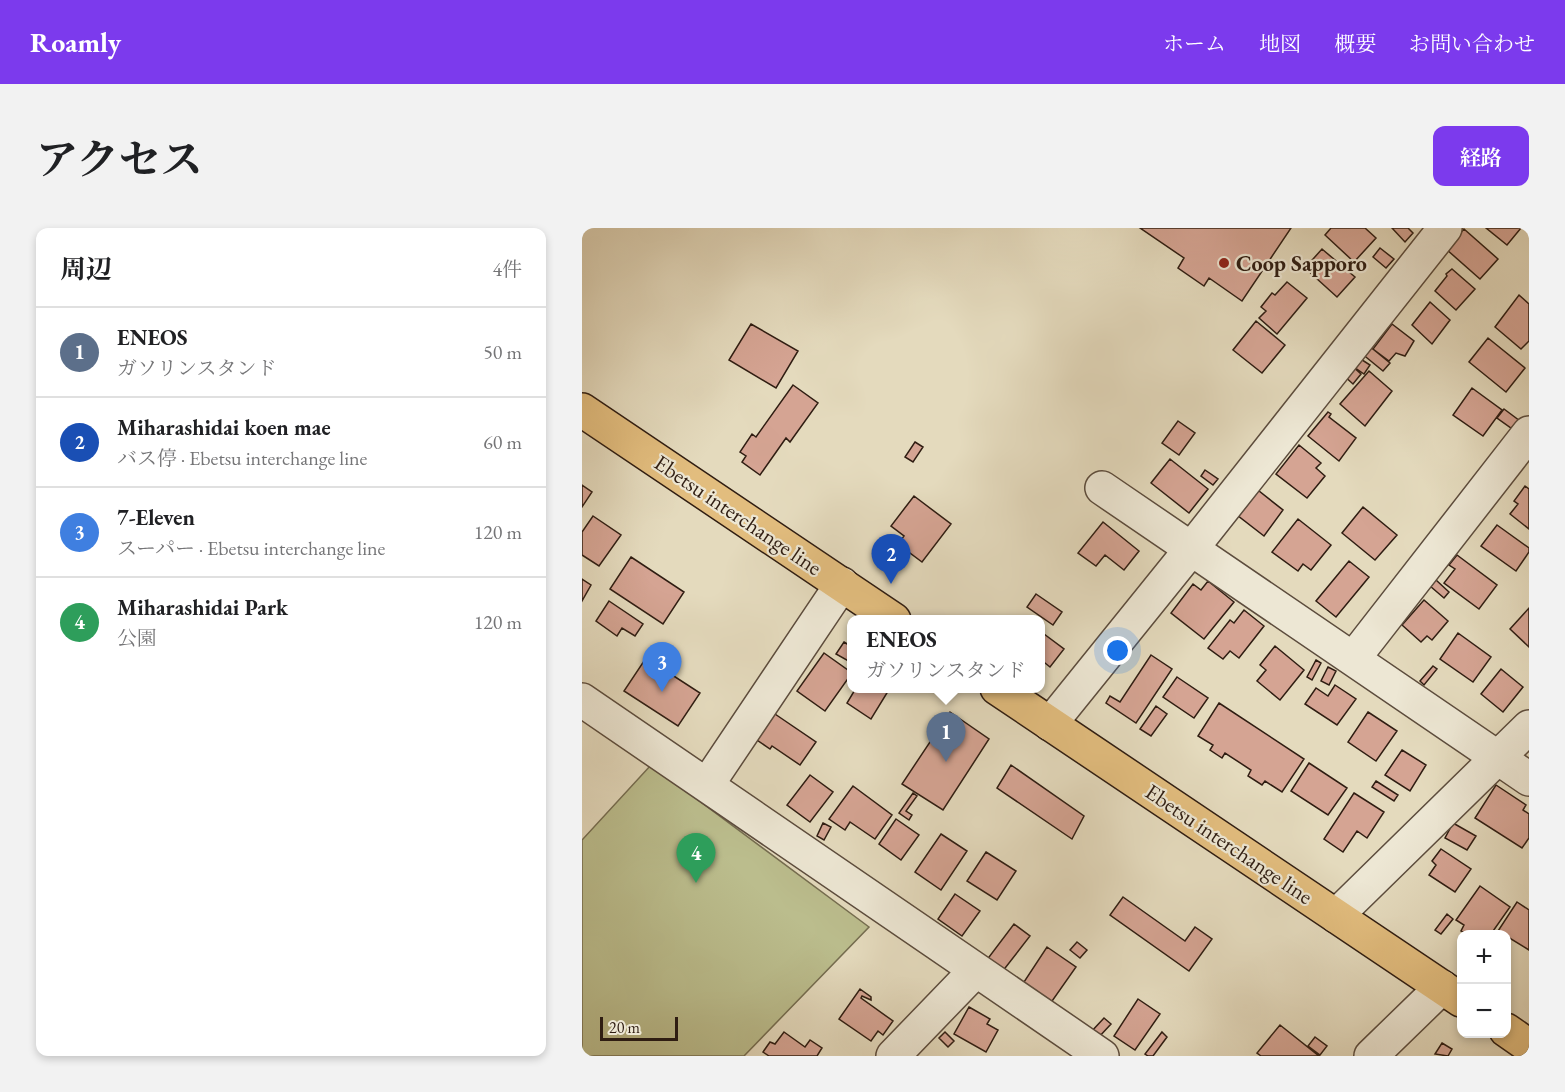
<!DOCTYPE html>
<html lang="ja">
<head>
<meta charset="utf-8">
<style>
	body { margin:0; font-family:"EB Garamond","Noto Serif JP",serif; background:#f2f2f2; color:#202124 }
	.controls { position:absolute; right:18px; bottom:18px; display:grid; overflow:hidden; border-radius:12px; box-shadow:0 3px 9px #0003 }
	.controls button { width:54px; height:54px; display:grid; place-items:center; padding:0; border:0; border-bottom:2px solid #e0e0e0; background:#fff; color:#202124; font:30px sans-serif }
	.scale { position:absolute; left:18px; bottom:15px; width:78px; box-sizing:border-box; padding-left:6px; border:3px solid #2f1d12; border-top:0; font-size:16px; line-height:21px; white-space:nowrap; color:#2f1d12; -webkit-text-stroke:4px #ede7d4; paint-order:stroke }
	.you { position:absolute; left:536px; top:423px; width:21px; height:21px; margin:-15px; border:4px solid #fff; border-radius:50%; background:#1a73e8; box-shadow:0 0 0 9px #1a73e833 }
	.badge { display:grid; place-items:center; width:39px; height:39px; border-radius:50%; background:#7c3aed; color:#fff; font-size:20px; font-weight:700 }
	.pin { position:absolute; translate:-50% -50px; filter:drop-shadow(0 2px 3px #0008) }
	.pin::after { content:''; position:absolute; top:32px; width:21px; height:18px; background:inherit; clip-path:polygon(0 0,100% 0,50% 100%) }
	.popup { position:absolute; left:265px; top:387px; width:198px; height:78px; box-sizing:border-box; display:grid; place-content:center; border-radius:12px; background:#fff; filter:drop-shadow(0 2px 4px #0005); font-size:20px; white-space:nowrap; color:#757577 }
	.popup b { font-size:22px; color:#202124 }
	.popup::after { content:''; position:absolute; left:50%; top:100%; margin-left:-12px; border:12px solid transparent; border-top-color:#fff }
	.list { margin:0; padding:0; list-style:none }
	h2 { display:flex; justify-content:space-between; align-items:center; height:78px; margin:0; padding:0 24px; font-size:26px }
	h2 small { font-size:20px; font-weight:400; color:#757577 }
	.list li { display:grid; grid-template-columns:39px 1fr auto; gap:18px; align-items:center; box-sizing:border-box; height:90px; padding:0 24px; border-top:2px solid #e0e0e0 }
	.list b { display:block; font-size:22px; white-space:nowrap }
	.list p { margin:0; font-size:20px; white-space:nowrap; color:#757577 }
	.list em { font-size:20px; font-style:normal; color:#757577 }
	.map { position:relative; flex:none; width:947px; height:828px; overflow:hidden; border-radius:12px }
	header { display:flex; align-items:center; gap:36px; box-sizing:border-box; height:84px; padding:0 30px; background:#7c3aed; color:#fff }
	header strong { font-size:28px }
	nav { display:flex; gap:33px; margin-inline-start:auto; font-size:21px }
	.intro { display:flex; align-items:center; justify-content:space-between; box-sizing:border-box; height:144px; padding:0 36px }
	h1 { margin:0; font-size:42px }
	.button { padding:15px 27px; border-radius:12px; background:#7c3aed; color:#fff; font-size:21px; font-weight:700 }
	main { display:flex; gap:36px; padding:0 36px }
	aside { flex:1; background:#fff; border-radius:12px; box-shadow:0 3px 9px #0003 }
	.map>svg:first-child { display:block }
</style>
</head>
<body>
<header>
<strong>Roamly</strong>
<nav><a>ホーム</a><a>地図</a><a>概要</a><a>お問い合わせ</a></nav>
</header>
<div class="intro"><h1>アクセス</h1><a class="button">経路</a></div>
<main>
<aside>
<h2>周辺<small>4件</small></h2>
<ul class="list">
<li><span class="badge" style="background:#5c6f8a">1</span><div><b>ENEOS</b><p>ガソリンスタンド</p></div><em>50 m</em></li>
<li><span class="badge" style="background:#1a4fb4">2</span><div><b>Miharashidai koen mae</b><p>バス停 · Ebetsu interchange line</p></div><em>60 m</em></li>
<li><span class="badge" style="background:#3f7fe0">3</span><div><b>7-Eleven</b><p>スーパー · Ebetsu interchange line</p></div><em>120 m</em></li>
<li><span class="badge" style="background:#2e9e5b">4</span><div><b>Miharashidai Park</b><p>公園</p></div><em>120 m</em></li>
</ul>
</aside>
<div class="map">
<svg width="947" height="828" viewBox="0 0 947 828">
	<rect width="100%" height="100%" fill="#e4dabd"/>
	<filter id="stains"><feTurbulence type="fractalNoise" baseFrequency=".00333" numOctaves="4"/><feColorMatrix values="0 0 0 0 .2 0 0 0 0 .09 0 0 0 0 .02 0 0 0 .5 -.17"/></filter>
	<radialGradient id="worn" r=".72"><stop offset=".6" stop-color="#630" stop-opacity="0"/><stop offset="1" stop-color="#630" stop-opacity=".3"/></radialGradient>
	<path fill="#bbbd8d" stroke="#756d50" stroke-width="1.5" d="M 69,537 L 287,699 L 162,828 L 0,828 L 0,612 Z"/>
	<path fill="#d5a493" stroke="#2f1d12" stroke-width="1.5" d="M 558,0 L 709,0 L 660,73 L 627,50 L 622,58 L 596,40 L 602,30 Z
		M 749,0 L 783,0 L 794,10 L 772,34 L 743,7 Z
		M 810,0 L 826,0 L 831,5 L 823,14 Z
		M 904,0 L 939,0 L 925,17 Z
		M 882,1 L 916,31 L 898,51 L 864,21 Z
		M 798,20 L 812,31 L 804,40 L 791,29 Z
		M 740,21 L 773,49 L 755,69 L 723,40 Z
		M 870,41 L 893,61 L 874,82 L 853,63 L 865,48 L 864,46 Z
		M 705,54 L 725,70 L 695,106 L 677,90 L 684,83 L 679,79 L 690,65 L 693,67 Z
		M 937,67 L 947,76 L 947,113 L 939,121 L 913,99 Z
		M 848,74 L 868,92 L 850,116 L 830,97 Z
		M 674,93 L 703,117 L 680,145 L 651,122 Z
		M 169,96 L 216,123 L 194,160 L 147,132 Z
		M 810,96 L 832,113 L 823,128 L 814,125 L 807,133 L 791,121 Z
		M 906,110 L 943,140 L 924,164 L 887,134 Z
		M 786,117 L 808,135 L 801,143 L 779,125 Z
		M 774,128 L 788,137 L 782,146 L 769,137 Z
		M 769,137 L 779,146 L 771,156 L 759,145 Z
		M 787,143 L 810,163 L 783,198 L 758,176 Z
		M 211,157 L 236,175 L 208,214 L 204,210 L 178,247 L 160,234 L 164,228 L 158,224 L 170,206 L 174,209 Z
		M 890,160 L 920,182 L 901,208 L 871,187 Z
		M 922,181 L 938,193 L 929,200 L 915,190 Z
		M 746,184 L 749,186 L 747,189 L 774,210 L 757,233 L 726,208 Z
		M 596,193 L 613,205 L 597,227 L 580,215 Z
		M 333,214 L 341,219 L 331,234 L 323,229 Z
		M 717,217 L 739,235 L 734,240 L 743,248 L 725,270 L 694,246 Z
		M 588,231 L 626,261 L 607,285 L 569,255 Z
		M 623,242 L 636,251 L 631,257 L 619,248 Z
		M 0,257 L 10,264 L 0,279 Z
		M 943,258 L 947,261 L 947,301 L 928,286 L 936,276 L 932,273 Z
		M 672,259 L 701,282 L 682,308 L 655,287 Z
		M 332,268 L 369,296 L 340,334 L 316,316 L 322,308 L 309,298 Z
		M 781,279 L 815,307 L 793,332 L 760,305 Z
		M 11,288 L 39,307 L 17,338 L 0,327 L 0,304 Z
		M 716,291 L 749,317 L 729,342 L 721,336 L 716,343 L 690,324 Z
		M 521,294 L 557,323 L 542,342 L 523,327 L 514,338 L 496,325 Z
		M 915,297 L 947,320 L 947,324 L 934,343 L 899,318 Z
		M 875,327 L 915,357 L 897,381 L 862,355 L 873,341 L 867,337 Z
		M 49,329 L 102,364 L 81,396 L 28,361 Z
		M 767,333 L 787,349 L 754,389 L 734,373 Z
		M 0,351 L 9,357 L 0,373 Z
		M 854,352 L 867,364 L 862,370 L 848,358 Z
		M 626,353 L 652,374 L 622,411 L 589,385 L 611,356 L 619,362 Z
		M 454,366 L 480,384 L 471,397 L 445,379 Z
		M 842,372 L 866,393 L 850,412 L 845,408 L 839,414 L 820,397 Z
		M 27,373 L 61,396 L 53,408 L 40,400 L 35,408 L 14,393 Z
		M 947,380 L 947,419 L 928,401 Z
		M 662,382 L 682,398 L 657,430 L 648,423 L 641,431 L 626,420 L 648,392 L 652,395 Z
		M 458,403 L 482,421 L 468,439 L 458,431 Z
		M 876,405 L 909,429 L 891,454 L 858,431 Z
		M 262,414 L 270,419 L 270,435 L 254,426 Z
		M 693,418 L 722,442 L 698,472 L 675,453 L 684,442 L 678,437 Z
		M 242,425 L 270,445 L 243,483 L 215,463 Z
		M 569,427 L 590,441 L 554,495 L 524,475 L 528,468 L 538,474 Z
		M 64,430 L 118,465 L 96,498 L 42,463 Z
		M 734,432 L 739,435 L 730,452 L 725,449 Z
		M 851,438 L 855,441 L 842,457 L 838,453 Z
		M 746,439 L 754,443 L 747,457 L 739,453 Z
		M 919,441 L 941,459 L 921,484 L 899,466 Z
		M 595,449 L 626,470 L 612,490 L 581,469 Z
		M 753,457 L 774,471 L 755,497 L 723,476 L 734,460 L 746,468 Z
		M 274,460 L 308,460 L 289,491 L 265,475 Z
		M 637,475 L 722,531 L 700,564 L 683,553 L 680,557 L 666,548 L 669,542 L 643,525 L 640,530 L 628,522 L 631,517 L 616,508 Z
		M 574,478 L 585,486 L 569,508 L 558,501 Z
		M 190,484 L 234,514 L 218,537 L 190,518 L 188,521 L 172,510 Z
		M 368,484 L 407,511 L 361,582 L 320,556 Z
		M 786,484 L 815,503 L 794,533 L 766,514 Z
		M 820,522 L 844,537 L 828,563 L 803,547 Z
		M 727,535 L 765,560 L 746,587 L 709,563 Z
		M 429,537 L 502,588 L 490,611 L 415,560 Z
		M 228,547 L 251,564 L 228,594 L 205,577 Z
		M 794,553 L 816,567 L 812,573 L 790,559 Z
		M 914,557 L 944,577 L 941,582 L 947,586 L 947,610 L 940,620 L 893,590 Z
		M 271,558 L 310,587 L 293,611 L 268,594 L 263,602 L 247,591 Z
		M 331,565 L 335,568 L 324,583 L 330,587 L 327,592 L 317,585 Z
		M 772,565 L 802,584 L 785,610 L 775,603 L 761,624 L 742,611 Z
		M 314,591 L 337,607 L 319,632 L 297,616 Z
		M 241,595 L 249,599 L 242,612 L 235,608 Z
		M 871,595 L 894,608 L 885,622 L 863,610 Z
		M 359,606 L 385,623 L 359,662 L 333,644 Z
		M 859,621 L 889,641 L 873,664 L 847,647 L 854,637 L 850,633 Z
		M 404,624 L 434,643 L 415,672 L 385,653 Z
		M 898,658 L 928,679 L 909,706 L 898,706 L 894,704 L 893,706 L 885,706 L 879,703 L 882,697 L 874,692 Z
		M 373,666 L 398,683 L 380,708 L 356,691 Z
		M 541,669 L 603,713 L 613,699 L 630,711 L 607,743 L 528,687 Z
		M 935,674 L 947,682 L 947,722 L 916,703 Z
		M 865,686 L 871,691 L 859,706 L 853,702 Z
		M 432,696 L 448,708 L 420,744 L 404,733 Z
		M 495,714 L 505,722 L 498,730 L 488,722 Z
		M 465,719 L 494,739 L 468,776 L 440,757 Z
		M 278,761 L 289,769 L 289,772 L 280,768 L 279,770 L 311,793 L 301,807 L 296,803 L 289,813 L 257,791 Z
		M 556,771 L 578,786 L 553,822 L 532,808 Z
		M 387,779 L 408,791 L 405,796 L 416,802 L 404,824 L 372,806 Z
		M 522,790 L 529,796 L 516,810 L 509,804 Z
		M 698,797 L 737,828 L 679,828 L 675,825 Z
		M 202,804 L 223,819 L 228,812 L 240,820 L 235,828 L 187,828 L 181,824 L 188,814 L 193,816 Z
		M 363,804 L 372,813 L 366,819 L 357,810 Z
		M 580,804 L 585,809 L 571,828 L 566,828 L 563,826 Z
		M 733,809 L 745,818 L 738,827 L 726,818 Z
		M 860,815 L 870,821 L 866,828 L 853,826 Z"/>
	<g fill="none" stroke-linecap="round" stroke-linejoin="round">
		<defs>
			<path id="minor" d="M 520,260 L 947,551
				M 771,431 L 947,205
				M 0,472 L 520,828
				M 468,496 L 610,320 L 863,0
				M 125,557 L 260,356
				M 754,688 L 947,499
				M 311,828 L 394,742
				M 789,828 L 860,759"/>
			<path id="major" d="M 0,182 L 312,392
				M 415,460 L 879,772
				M 924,802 L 947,818"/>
		</defs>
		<use href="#minor" stroke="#5c4c3d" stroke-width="36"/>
		<use href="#major" stroke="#2f1d12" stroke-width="36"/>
		<use href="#minor" stroke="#ede7d4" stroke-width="33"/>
		<use href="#major" stroke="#e2bd7e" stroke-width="33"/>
	</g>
	<circle fill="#8f2418" stroke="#ede7d4" stroke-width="2" cx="642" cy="35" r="6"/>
	<g text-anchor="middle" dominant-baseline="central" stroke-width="4.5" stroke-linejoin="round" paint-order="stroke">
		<g font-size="22" font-weight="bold" fill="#2f1d12" stroke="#ede7d4" text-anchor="start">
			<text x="654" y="35">Coop Sapporo</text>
		</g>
		<g font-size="22" fill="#2f1d12" stroke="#ede7d4">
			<text transform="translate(156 287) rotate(34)">Ebetsu interchange line</text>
			<text transform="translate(647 616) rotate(34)">Ebetsu interchange line</text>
		</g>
	</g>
	<rect width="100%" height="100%" filter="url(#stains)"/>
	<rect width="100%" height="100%" fill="url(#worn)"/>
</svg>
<div class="controls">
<button>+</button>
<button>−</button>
</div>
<div class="scale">20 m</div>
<div class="you"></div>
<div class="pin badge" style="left:364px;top:534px;background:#5c6f8a">1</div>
<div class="popup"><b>ENEOS</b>ガソリンスタンド</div>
<div class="pin badge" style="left:309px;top:356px;background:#1a4fb4">2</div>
<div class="pin badge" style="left:80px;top:464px;background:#3f7fe0">3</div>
<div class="pin badge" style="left:114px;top:655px;background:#2e9e5b">4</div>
</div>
</main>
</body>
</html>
